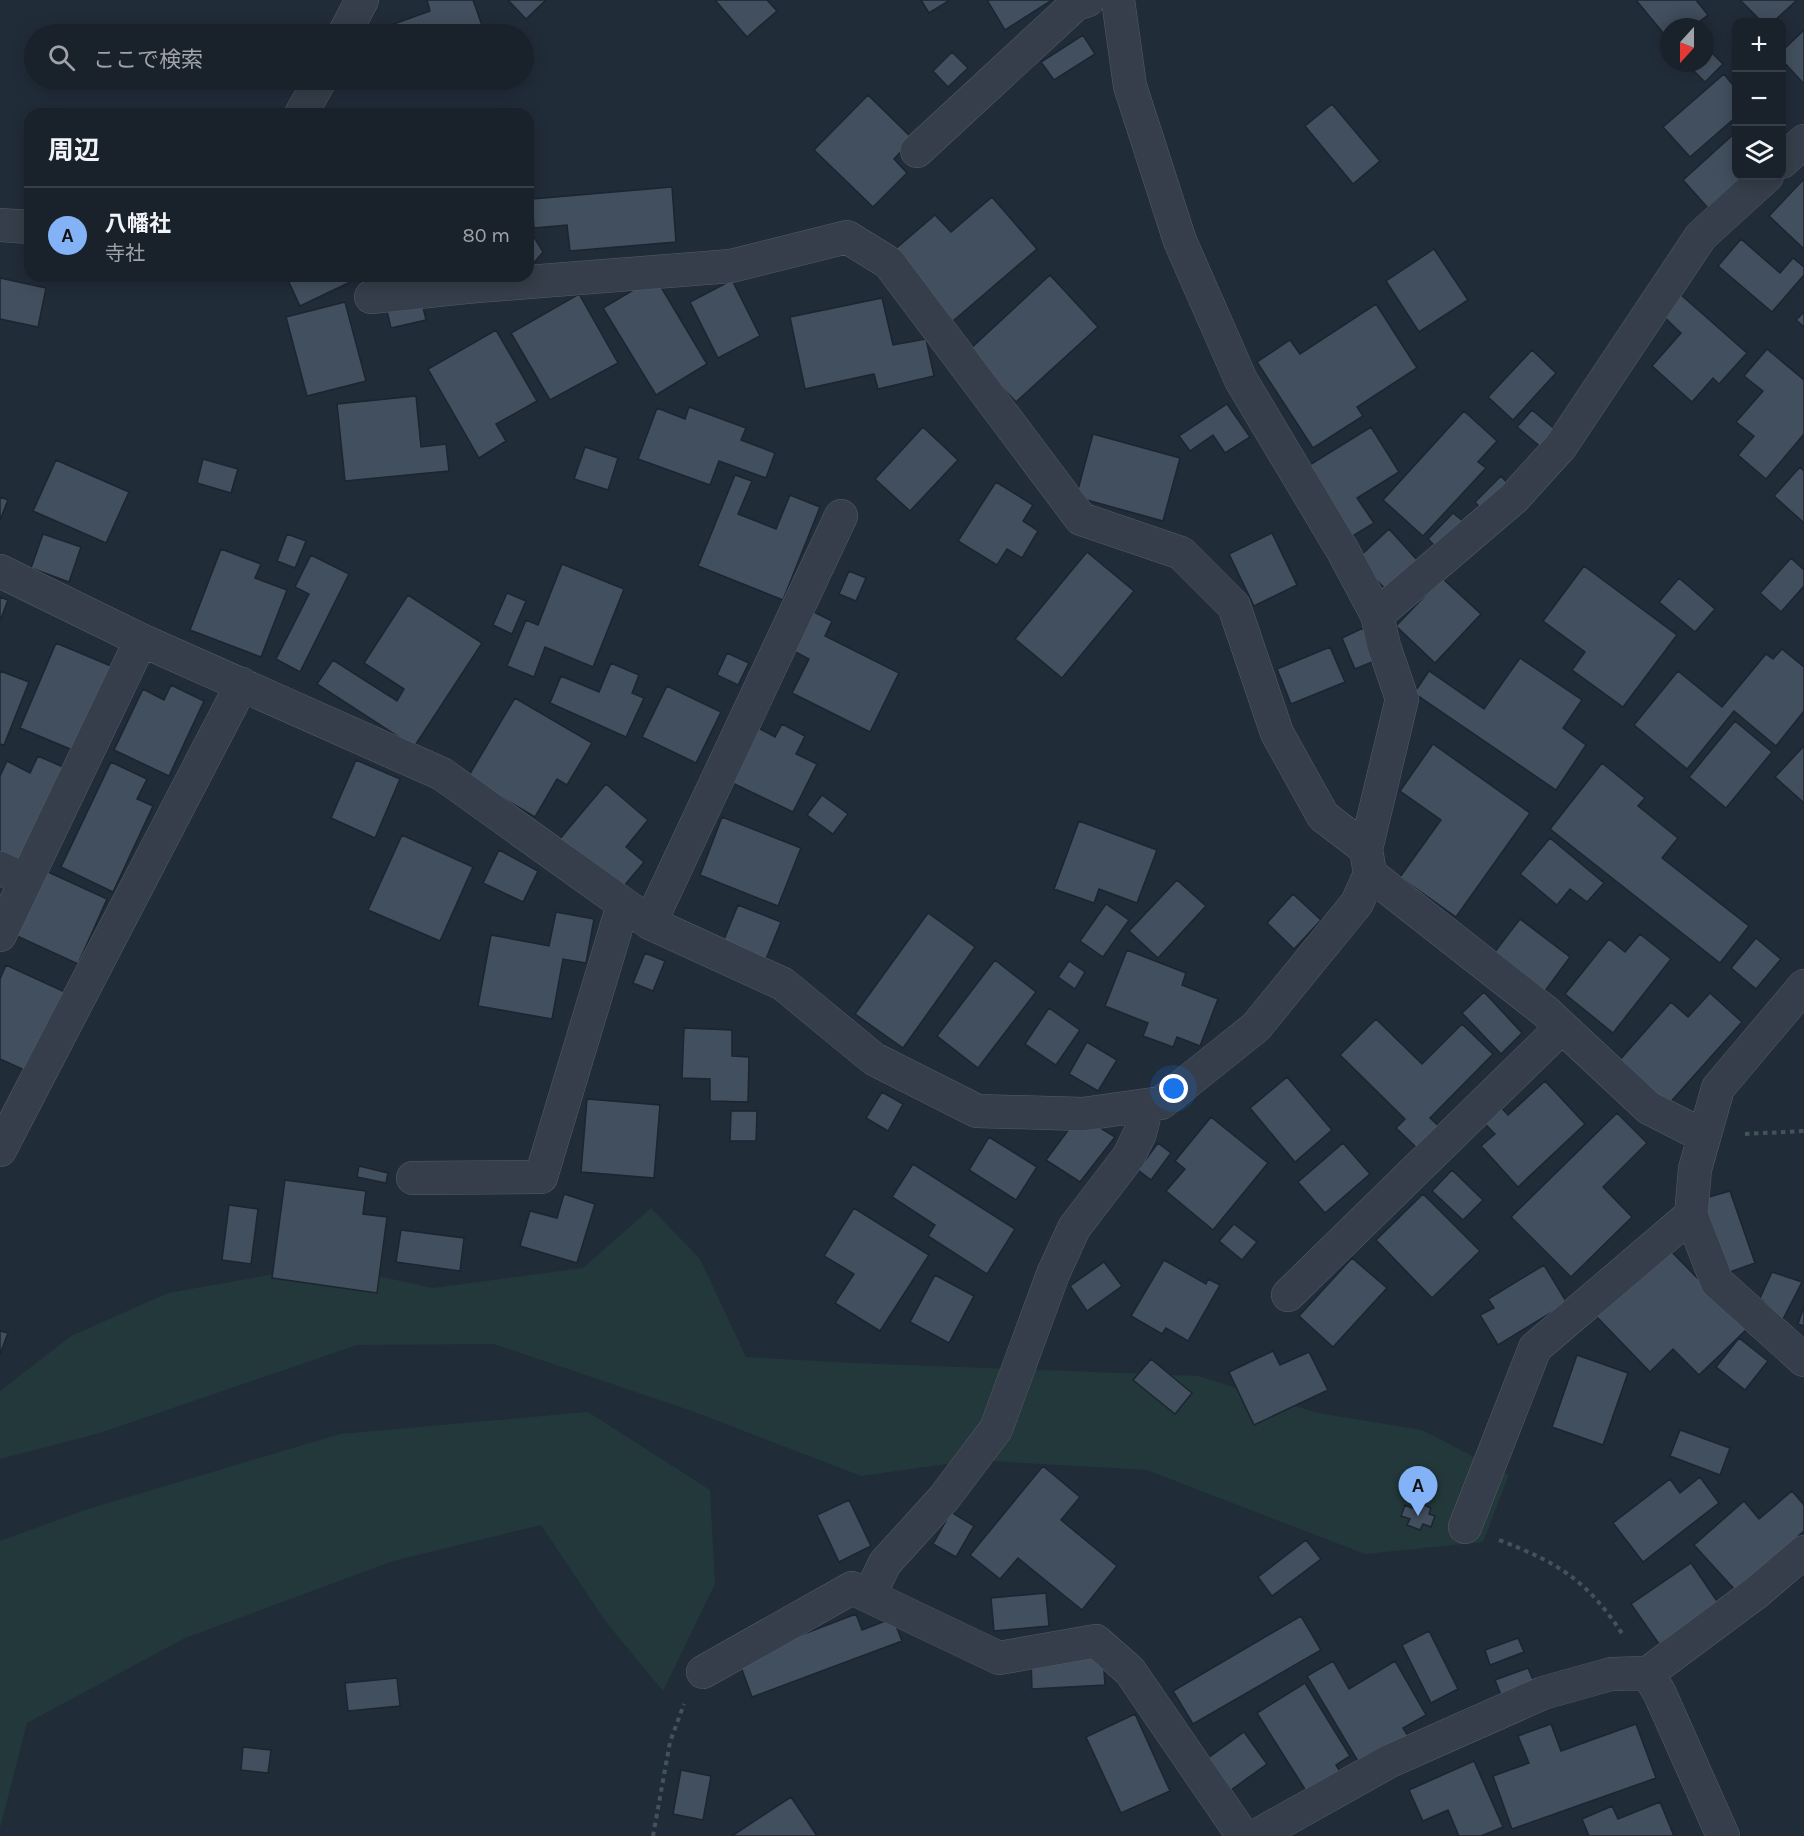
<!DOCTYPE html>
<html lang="ja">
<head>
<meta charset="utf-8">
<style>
	body { margin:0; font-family:Karla,"Noto Sans JP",sans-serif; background:#262e37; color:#f1f3f6 }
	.controls { position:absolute; right:18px; top:18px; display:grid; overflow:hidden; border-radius:12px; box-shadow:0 3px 15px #0003 }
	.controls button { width:54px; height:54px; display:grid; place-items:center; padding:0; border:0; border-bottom:2px solid #373e47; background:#19212b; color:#f1f3f6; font:30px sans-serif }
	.compass { position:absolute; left:1660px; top:18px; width:54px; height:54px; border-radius:50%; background:#19212b; box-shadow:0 3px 15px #0003; rotate:201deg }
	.you { position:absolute; left:1174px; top:1089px; width:21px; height:21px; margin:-15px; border:4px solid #fff; border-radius:50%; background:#1a73e8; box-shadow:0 0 0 9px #1a73e833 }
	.badge { display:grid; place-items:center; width:39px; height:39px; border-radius:50%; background:#83b2f7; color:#111; font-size:20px; font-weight:700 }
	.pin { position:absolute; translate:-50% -50px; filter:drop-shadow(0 2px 3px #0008) }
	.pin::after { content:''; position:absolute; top:32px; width:21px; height:18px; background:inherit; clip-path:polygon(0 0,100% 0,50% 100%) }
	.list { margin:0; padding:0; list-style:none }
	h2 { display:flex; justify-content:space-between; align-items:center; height:78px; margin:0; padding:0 24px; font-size:26px }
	h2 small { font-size:20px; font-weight:400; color:#9fa3a9 }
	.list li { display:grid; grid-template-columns:39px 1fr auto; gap:18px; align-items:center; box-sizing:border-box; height:96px; padding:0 24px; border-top:2px solid #373e47 }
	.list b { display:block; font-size:22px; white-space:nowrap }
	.list p { margin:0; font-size:20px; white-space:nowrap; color:#9fa3a9 }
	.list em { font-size:20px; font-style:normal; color:#9fa3a9 }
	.icon { flex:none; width:33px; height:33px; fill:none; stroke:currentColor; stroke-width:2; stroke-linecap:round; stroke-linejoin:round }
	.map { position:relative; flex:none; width:1804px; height:1836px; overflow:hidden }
	.search { position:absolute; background:#19212b; box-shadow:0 3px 15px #0003; left:24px; top:24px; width:510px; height:66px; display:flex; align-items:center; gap:15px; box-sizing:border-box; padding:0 21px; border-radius:33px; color:#9fa3a9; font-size:22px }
	.panel { position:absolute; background:#19212b; box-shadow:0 3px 15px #0003; left:24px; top:108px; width:510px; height:174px; border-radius:18px }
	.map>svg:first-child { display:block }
</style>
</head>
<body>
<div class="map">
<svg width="1804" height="1836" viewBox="0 0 1804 1836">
	<rect width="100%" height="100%" fill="#212c39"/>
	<path fill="#23383a" d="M 651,1208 L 700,1259 L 746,1357 L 854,1363 L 1198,1376 L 1318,1413 L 1422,1430 L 1509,1475 L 1483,1542 L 1365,1554 L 1147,1470 L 975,1460 L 861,1476 L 689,1410 L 494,1344 L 357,1345 L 100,1433 L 0,1459 L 0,1391 L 71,1336 L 168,1293 L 327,1265 L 433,1288 L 583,1268 Z
		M 588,1412 L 710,1490 L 715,1584 L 663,1691 L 606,1622 L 541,1525 L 393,1561 L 185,1638 L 27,1723 L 0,1828 L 0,1541 L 88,1509 L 340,1434 Z"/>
	<path fill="#424f5e" stroke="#1c2530" stroke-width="1.5" d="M 427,0 L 473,0 L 484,31 L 474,34 L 394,34 L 391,25 L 430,11 Z
		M 508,0 L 546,0 L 526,19 Z
		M 715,0 L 767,0 L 777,11 L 747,37 Z
		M 921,0 L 950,0 L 929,13 Z
		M 987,0 L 1052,0 L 1005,30 Z
		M 1636,0 L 1696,0 L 1708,15 L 1692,27 L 1669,27 L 1669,40 Z
		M 1740,0 L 1797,0 L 1773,22 L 1762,22 Z
		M 1804,30 L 1804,84 L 1782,60 L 1782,51 Z
		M 1083,35 L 1095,54 L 1054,80 L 1041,62 Z
		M 1708,49 L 1723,64 L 1705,82 L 1690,67 L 1694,63 L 1705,63 L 1705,52 Z
		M 952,52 L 968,68 L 948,87 L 933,71 Z
		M 1724,74 L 1736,89 L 1736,117 L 1690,157 L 1663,127 Z
		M 868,95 L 913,139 L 894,159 L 907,173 L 873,207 L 814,150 Z
		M 1332,104 L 1380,161 L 1353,184 L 1305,126 Z
		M 1736,132 L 1736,176 L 1743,176 L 1708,208 L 1683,180 Z
		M 1804,179 L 1804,249 L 1769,216 Z
		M 672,187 L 676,242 L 570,251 L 567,225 L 534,228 L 532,199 Z
		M 992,197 L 1037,249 L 953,321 L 893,251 L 935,215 L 951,232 Z
		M 528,227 L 543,252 L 532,265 L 528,265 Z
		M 1741,239 L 1780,273 L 1793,258 L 1804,267 L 1804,275 L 1772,312 L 1718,266 Z
		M 1434,249 L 1468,300 L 1419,332 L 1386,281 Z
		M 1050,275 L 1098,327 L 1016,402 L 968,351 Z
		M 286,276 L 363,276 L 300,306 Z
		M 655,277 L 707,364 L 656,395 L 603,308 Z
		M 0,278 L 46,288 L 38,327 L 0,319 Z
		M 732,280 L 760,336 L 718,358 L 690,302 Z
		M 579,294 L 618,363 L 550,400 L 511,333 Z
		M 1680,294 L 1747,353 L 1719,384 L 1713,378 L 1692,402 L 1652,366 L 1681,333 L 1662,315 Z
		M 882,298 L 893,345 L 926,339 L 934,376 L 878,389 L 874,374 L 805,389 L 790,317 Z
		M 421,299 L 426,320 L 391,328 L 386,307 Z
		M 345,302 L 366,381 L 307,396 L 286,317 Z
		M 1376,304 L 1417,368 L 1357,407 L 1363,416 L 1313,448 L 1257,362 L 1290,340 L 1300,354 Z
		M 1804,312 L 1804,327 L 1796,320 Z
		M 496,330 L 537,401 L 496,424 L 506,441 L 479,458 L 428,369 Z
		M 1767,349 L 1804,380 L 1804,434 L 1766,479 L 1738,455 L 1754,436 L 1736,422 L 1763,391 L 1744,376 Z
		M 1532,350 L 1556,373 L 1513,420 L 1488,397 Z
		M 416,396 L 421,447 L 446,444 L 449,471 L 345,481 L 337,404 Z
		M 1227,404 L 1250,437 L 1225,453 L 1213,435 L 1190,451 L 1179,436 Z
		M 689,407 L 746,428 L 741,440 L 775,453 L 766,478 L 719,461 L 710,485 L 638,459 L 657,408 L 685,419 Z
		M 1532,410 L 1557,431 L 1542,448 L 1517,427 Z
		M 1464,411 L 1497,441 L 1478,462 L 1486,468 L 1423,536 L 1383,500 Z
		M 923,427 L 958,460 L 910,511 L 875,479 Z
		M 1371,427 L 1399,472 L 1357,498 L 1374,523 L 1351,537 L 1308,466 Z
		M 1093,434 L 1180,458 L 1163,521 L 1076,497 Z
		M 585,447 L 618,458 L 608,490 L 574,479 Z
		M 203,459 L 238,469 L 231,493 L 197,483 Z
		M 56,460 L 129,492 L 106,543 L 33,511 Z
		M 1800,467 L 1804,471 L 1804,523 L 1774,496 Z
		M 735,475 L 752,481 L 738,514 L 776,529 L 790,495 L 820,507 L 783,600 L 698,566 Z
		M 1501,476 L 1511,487 L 1485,513 L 1475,502 Z
		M 996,482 L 1033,505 L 1023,521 L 1038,531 L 1022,558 L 1007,549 L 997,565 L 958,541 Z
		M 0,497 L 8,500 L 0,520 Z
		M 1453,513 L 1464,522 L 1438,549 L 1428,539 Z
		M 1389,529 L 1419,562 L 1387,591 L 1357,559 Z
		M 1272,533 L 1297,585 L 1254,606 L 1229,554 Z
		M 43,534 L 81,547 L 69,582 L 31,568 Z
		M 287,534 L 306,541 L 295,568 L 277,561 Z
		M 221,549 L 261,564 L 255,578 L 287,590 L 261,657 L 190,630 Z
		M 1087,552 L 1134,591 L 1062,678 L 1015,639 Z
		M 311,555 L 349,574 L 300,672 L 276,659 L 309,594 L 295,587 Z
		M 1791,558 L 1804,570 L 1804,586 L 1781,612 L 1760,593 Z
		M 562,564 L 624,589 L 593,667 L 545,647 L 534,677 L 507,666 L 526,620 L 538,625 Z
		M 1584,566 L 1677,635 L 1623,707 L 1572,670 L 1585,652 L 1543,621 Z
		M 849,571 L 866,578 L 856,601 L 839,594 Z
		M 1442,578 L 1481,614 L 1435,663 L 1396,626 Z
		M 1679,578 L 1715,609 L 1695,632 L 1659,602 Z
		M 507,593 L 526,601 L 512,634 L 493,625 Z
		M 408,595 L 482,643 L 414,747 L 317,684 L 333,660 L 397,701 L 404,689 L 364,663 Z
		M 0,597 L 8,600 L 0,621 Z
		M 810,610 L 832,621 L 825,636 L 899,673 L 870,732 L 792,693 L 809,659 L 790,649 Z
		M 1363,628 L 1377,660 L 1355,669 L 1342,638 Z
		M 56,643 L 111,666 L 75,751 L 20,728 Z
		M 1330,647 L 1345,682 L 1291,704 L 1277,669 Z
		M 1782,649 L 1804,667 L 1804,711 L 1776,746 L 1734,711 L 1687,769 L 1634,725 L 1678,671 L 1722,707 L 1766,654 L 1773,659 Z
		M 727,653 L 749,663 L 738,685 L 717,675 Z
		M 1520,658 L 1582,700 L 1563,728 L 1586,745 L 1556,790 L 1414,693 L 1429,671 L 1484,709 Z
		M 611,663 L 639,675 L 632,693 L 644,698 L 626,737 L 550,703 L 561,676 L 599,692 Z
		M 0,671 L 29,682 L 4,745 L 0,744 Z
		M 171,685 L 204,701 L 169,776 L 114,750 L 143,689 L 164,700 Z
		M 667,686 L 721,712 L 696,763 L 642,737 Z
		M 515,698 L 592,743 L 567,785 L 557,779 L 535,817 L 468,777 Z
		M 1735,721 L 1772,752 L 1726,808 L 1689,777 Z
		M 751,724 L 775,737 L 782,724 L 805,736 L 796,754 L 817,764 L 793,812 L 724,779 Z
		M 1433,744 L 1530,813 L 1456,917 L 1400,877 L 1441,820 L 1400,791 Z
		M 1804,746 L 1804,803 L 1775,777 Z
		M 38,756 L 72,771 L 26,869 L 0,857 L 0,776 L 7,761 L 30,773 Z
		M 356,760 L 400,779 L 375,838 L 331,818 Z
		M 111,762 L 147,779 L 137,799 L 153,806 L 113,892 L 61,867 Z
		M 1602,763 L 1645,798 L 1638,806 L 1678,838 L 1662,858 L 1749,926 L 1720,963 L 1550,829 Z
		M 606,784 L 648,820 L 626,847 L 644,862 L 619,892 L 558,841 Z
		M 822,795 L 848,814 L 833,834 L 807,815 Z
		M 722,817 L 801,848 L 778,906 L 700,875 Z
		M 1079,821 L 1157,850 L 1137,903 L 1099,889 L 1094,903 L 1054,889 Z
		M 402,835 L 473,867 L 440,941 L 368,910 Z
		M 1550,838 L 1604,883 L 1587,902 L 1570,889 L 1557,905 L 1520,874 Z
		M 499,850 L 538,871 L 523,902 L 483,883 Z
		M 46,871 L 107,899 L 78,964 L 17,936 Z
		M 1177,880 L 1206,906 L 1158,958 L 1129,931 Z
		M 1293,894 L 1321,920 L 1294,949 L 1267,923 Z
		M 1106,904 L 1129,920 L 1103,957 L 1080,941 Z
		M 738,905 L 781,922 L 766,959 L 723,942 Z
		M 556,912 L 594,919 L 586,963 L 563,959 L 552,1019 L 478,1006 L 491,935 L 549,946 Z
		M 928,913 L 975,947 L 903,1048 L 855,1014 Z
		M 1520,919 L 1570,957 L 1545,991 L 1494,953 Z
		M 1640,934 L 1671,959 L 1613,1033 L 1565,994 L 1609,939 L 1625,952 Z
		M 1756,938 L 1781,959 L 1756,989 L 1731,968 Z
		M 1127,950 L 1186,973 L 1182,985 L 1218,999 L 1200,1046 L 1177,1037 L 1173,1047 L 1143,1036 L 1148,1023 L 1105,1006 Z
		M 645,953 L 665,961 L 653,991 L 633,983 Z
		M 995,960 L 1036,992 L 978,1068 L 937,1036 Z
		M 1069,961 L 1085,972 L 1075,989 L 1058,977 Z
		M 6,965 L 67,993 L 31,1073 L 0,1059 L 0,979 Z
		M 1484,992 L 1522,1033 L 1501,1054 L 1462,1013 Z
		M 1710,993 L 1742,1022 L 1666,1107 L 1617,1063 L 1671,1002 L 1688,1017 Z
		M 1049,1008 L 1080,1030 L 1056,1065 L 1025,1044 Z
		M 1376,1019 L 1422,1064 L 1462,1024 L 1493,1054 L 1430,1118 L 1441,1128 L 1419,1150 L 1396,1128 L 1405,1119 L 1340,1055 Z
		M 684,1028 L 732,1030 L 732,1056 L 749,1057 L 748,1102 L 710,1101 L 710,1079 L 682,1078 Z
		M 1087,1042 L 1117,1060 L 1098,1091 L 1069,1074 Z
		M 1287,1077 L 1332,1130 L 1295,1162 L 1250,1108 Z
		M 1545,1081 L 1585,1124 L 1518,1187 L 1481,1146 L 1495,1134 L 1481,1120 L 1498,1104 L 1508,1115 Z
		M 882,1092 L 903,1104 L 888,1131 L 866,1118 Z
		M 587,1099 L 660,1105 L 654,1178 L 581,1172 Z
		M 731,1111 L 757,1111 L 756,1141 L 730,1141 Z
		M 1617,1113 L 1647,1143 L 1603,1187 L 1632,1217 L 1571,1277 L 1511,1217 Z
		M 1211,1117 L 1268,1163 L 1213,1230 L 1166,1191 L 1185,1169 L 1175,1161 Z
		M 1099,1127 L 1115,1137 L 1080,1182 L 1046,1160 L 1069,1129 Z
		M 989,1137 L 1037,1167 L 1016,1200 L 969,1170 Z
		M 1158,1143 L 1171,1153 L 1151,1180 L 1138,1170 Z
		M 1343,1143 L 1370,1174 L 1325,1213 L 1298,1182 Z
		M 913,1164 L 1015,1229 L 987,1274 L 928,1236 L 935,1225 L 892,1197 Z
		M 359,1166 L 388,1173 L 386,1183 L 357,1177 Z
		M 1452,1170 L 1483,1200 L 1463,1220 L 1432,1191 Z
		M 285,1180 L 366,1191 L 363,1214 L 387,1217 L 377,1293 L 272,1278 Z
		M 1730,1191 L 1755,1263 L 1727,1273 L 1702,1199 Z
		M 564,1194 L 595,1204 L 577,1263 L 520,1246 L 530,1211 L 557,1218 Z
		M 1423,1194 L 1480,1251 L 1432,1298 L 1376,1240 Z
		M 229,1205 L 258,1209 L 251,1264 L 222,1260 Z
		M 854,1208 L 929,1255 L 880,1331 L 835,1303 L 854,1274 L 824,1256 Z
		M 1234,1224 L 1257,1242 L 1242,1260 L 1219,1241 Z
		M 401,1230 L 464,1238 L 460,1271 L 396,1262 Z
		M 1667,1247 L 1747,1329 L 1699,1375 L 1673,1349 L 1650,1372 L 1595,1315 Z
		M 1352,1258 L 1387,1288 L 1333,1347 L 1299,1316 Z
		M 1164,1260 L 1206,1284 L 1208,1279 L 1220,1285 L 1188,1341 L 1166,1328 L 1162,1334 L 1131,1316 Z
		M 1104,1262 L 1122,1286 L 1087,1311 L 1070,1286 Z
		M 1544,1265 L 1567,1303 L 1498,1345 L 1480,1315 L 1494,1308 L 1488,1299 Z
		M 1772,1272 L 1802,1282 L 1782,1321 L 1760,1298 Z
		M 935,1275 L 974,1296 L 949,1343 L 910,1322 Z
		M 1804,1306 L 1804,1326 L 1798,1324 Z
		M 0,1331 L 8,1333 L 0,1354 Z
		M 1739,1338 L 1768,1361 L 1745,1390 L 1716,1367 Z
		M 1273,1351 L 1280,1365 L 1309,1352 L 1328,1390 L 1254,1425 L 1229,1372 Z
		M 1577,1355 L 1628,1373 L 1603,1445 L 1552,1427 Z
		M 1151,1359 L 1192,1393 L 1175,1414 L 1133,1380 Z
		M 1680,1430 L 1730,1448 L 1720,1475 L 1670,1456 Z
		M 1043,1466 L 1080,1497 L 1061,1520 L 1117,1566 L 1082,1610 L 1018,1558 L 1000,1579 L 970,1555 Z
		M 1700,1477 L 1719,1503 L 1643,1562 L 1613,1523 L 1670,1479 L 1680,1493 Z
		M 1792,1491 L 1804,1505 L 1804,1531 L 1736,1591 L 1694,1545 L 1744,1501 L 1759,1519 Z
		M 849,1500 L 871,1546 L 839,1562 L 817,1515 Z
		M 1415,1501 L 1431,1508 L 1429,1514 L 1435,1516 L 1431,1527 L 1423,1524 L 1420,1530 L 1407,1525 L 1410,1519 L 1401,1516 L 1405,1505 L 1412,1508 Z
		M 951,1512 L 974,1526 L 956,1557 L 933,1544 Z
		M 1306,1540 L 1321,1559 L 1272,1596 L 1258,1577 Z
		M 1691,1563 L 1719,1604 L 1659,1644 L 1631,1604 Z
		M 1046,1593 L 1049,1626 L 994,1631 L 991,1598 Z
		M 856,1614 L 862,1630 L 893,1618 L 902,1641 L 752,1697 L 738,1659 Z
		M 1301,1616 L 1321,1650 L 1193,1724 L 1173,1691 Z
		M 1429,1631 L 1458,1689 L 1431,1703 L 1402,1645 Z
		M 1518,1638 L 1524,1652 L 1490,1665 L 1485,1650 Z
		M 1103,1656 L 1105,1685 L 1032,1689 L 1031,1660 Z
		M 1333,1661 L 1349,1689 L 1395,1661 L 1426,1715 L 1403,1728 L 1410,1739 L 1362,1768 L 1307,1676 Z
		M 1528,1668 L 1534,1682 L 1501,1695 L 1495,1680 Z
		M 397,1678 L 400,1706 L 348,1711 L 345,1683 Z
		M 1305,1683 L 1350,1756 L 1336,1765 L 1341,1773 L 1308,1794 L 1257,1713 Z
		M 1135,1714 L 1170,1791 L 1121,1813 L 1086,1737 Z
		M 1551,1724 L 1561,1751 L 1636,1724 L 1656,1778 L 1512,1829 L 1493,1776 L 1529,1763 L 1518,1736 Z
		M 1244,1732 L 1267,1764 L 1231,1790 L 1208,1758 Z
		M 243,1747 L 271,1750 L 268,1773 L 241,1770 Z
		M 1474,1761 L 1503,1827 L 1481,1836 L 1459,1836 L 1448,1810 L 1423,1821 L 1409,1790 Z
		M 681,1770 L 711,1776 L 703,1820 L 673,1814 Z
		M 791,1797 L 817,1836 L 732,1836 Z
		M 1660,1802 L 1674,1836 L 1589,1836 L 1582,1819 L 1612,1806 L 1618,1819 Z"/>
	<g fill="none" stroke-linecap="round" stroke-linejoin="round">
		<defs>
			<path id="minor" d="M 344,34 L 362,0
				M 301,114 L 320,80
				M 917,151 L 1076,4 L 1088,0
				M 1782,162 L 1804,141
				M 0,225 L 30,227
				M 371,297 L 466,287 L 731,266 L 847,237 L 889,263 L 1081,519 L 1181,553 L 1234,606 L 1277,733 L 1323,816 L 1366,849
				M 0,571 L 141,640
				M 1377,615 L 1514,498 L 1561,446 L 1701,236 L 1767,176
				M 0,868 L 26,881
				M 1370,874 L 1546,1012 L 1649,1108 L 1704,1136
				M 650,923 L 841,516
				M 0,935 L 141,640 L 442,774 L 650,923 L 783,984 L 874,1059 L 977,1111 L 1083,1114 L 1161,1103 L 1256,1027 L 1357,903 L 1370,874 L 1366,849 L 1402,699 L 1384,646 L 1377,615 L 1343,551 L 1241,380 L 1180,241 L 1130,86 L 1118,0
				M 1804,986 L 1718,1088 L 1695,1169 L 1691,1215 L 1717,1282 L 1804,1360
				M 0,1150 L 242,684
				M 413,1178 L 541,1177 L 623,905
				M 1288,1295 L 1562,1027
				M 1465,1527 L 1535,1348 L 1691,1215
				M 869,1596 L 885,1563 L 944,1498 L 996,1429 L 1053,1274 L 1074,1228 L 1129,1156 L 1140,1133 L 1147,1105
				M 703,1672 L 852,1588 L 999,1658 L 1096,1641 L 1130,1671 L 1243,1836
				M 1648,1673 L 1660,1694 L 1723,1836
				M 1256,1836 L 1390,1761 L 1543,1693 L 1611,1674 L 1648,1673 L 1757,1592 L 1804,1552"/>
		</defs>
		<use href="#minor" stroke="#535c67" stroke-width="34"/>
		<path stroke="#415558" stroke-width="4" stroke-dasharray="4.5 4.5" stroke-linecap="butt" d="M 1745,1134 L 1804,1131
			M 1499,1540 C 1559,1563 1588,1581 1623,1635
			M 653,1836 L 670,1742 L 684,1704"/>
		<use href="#minor" stroke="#353e4a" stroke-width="33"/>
	</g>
</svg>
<div class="controls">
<button>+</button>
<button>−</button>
<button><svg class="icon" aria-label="layers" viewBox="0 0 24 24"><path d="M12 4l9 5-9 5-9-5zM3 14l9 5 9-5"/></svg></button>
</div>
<svg class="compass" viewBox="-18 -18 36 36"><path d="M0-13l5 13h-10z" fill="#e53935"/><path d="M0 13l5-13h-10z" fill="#9fa3a9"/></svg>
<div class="you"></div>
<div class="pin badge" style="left:1418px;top:1516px">A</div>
<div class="search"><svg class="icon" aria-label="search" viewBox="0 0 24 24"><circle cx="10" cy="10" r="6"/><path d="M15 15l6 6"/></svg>ここで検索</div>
<section class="panel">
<h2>周辺<small></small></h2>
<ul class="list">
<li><span class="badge">A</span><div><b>八幡社</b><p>寺社</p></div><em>80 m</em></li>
</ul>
</section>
</div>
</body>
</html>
